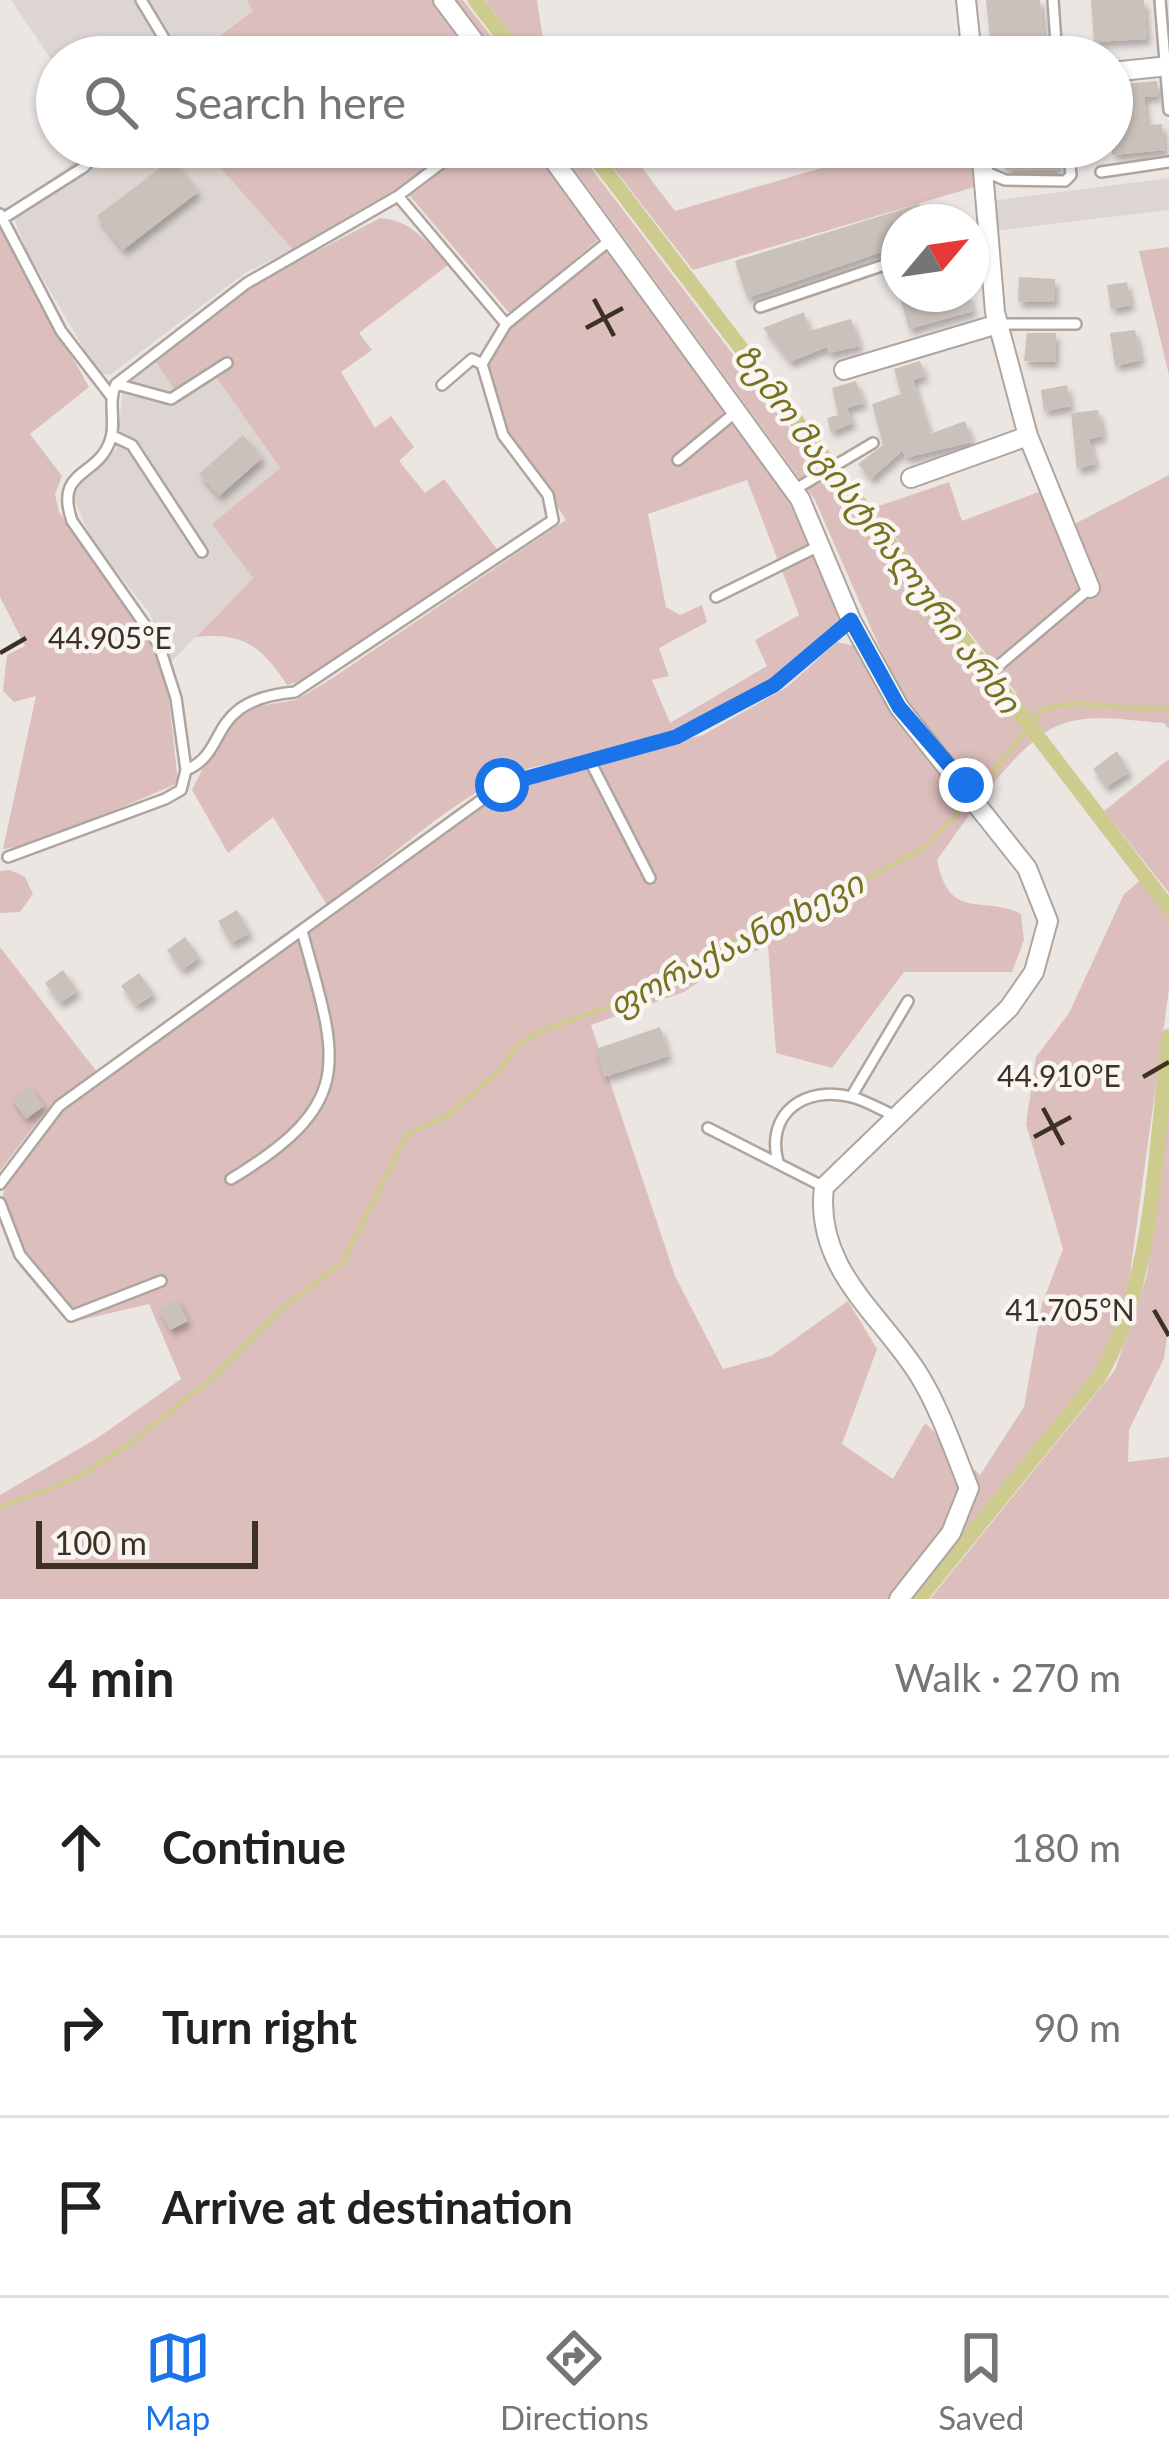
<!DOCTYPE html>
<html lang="en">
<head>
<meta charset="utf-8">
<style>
	body { margin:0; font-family:Lato,"Noto Sans Georgian",sans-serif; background:#f2f2f2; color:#202124 }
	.compass { position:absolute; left:881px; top:204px; width:108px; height:108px; border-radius:50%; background:#fff; box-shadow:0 3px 9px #0004; rotate:61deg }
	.scale { position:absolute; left:36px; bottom:30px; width:222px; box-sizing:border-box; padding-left:12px; border:6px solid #3c3123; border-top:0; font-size:33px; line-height:42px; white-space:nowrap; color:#3c3123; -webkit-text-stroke:9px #f9f5f3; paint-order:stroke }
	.stop { position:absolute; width:36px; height:36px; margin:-27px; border:9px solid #1a73e8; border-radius:50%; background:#fff }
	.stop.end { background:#1a73e8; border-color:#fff; box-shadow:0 3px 12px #0008 }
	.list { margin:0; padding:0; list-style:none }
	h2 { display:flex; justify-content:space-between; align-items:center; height:156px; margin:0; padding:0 48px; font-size:51px }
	h2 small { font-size:39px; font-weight:400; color:#757577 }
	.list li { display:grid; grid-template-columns:78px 1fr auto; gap:36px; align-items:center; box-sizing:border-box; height:180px; padding:0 48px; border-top:3px solid #e0e0e0 }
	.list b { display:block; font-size:45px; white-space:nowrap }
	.list em { font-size:39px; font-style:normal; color:#757577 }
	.icon { flex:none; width:66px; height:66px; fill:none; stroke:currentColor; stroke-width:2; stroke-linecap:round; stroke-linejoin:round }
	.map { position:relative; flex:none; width:1169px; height:1599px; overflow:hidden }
	.search { position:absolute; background:#fff; box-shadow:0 3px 9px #0004; left:36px; right:36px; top:36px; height:132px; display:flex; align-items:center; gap:30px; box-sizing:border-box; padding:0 42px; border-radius:66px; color:#757577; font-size:45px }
	.sheet { height:696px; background:#fff }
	nav { display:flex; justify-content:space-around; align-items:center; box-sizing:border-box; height:168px; border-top:3px solid #e0e0e0; background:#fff; font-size:33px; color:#757577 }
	nav a { display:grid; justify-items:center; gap:6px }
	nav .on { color:#1a73e8 }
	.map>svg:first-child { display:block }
</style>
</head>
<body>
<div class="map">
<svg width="1169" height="1599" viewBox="0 0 1169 1599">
	<defs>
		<filter id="shadow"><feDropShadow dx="3.5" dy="6" stdDeviation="3" flood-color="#0004"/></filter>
	</defs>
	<rect width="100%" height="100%" fill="#ece6e3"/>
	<path fill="#dcd5d1" d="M 11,0 L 247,0 L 254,10 L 209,42 L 219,57 L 57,57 L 57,68 Z
		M 95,147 L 225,147 L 213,158 L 292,249 L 245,273 L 110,375 L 98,373 L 27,251 L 10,209 Z
		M 1169,178 L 1169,210 L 994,231 L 991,201 Z
		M 156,362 L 176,391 L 208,366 L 280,468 L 212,524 L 253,578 L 171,662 L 149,612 L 93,542 L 73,497 L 77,484 L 116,450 L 123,388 Z"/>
	<path fill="#dcbfbd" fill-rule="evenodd" d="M 247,0 L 463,0 L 507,57 L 219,57 L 209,43 L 253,11 Z
		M 485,0 L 537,0 L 543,39 L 557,57 L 528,57 Z
		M 225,147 L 453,147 L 396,189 L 292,249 L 212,158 Z
		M 473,147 L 532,147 L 599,239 L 510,314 L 410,196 Z
		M 558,147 L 575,147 L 1003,709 L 1017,694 L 873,508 L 949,482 L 962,521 L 1044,490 L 1059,532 L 1169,475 L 1169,729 L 1164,723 C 1132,721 1093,713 1062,724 C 1017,740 965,822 937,860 C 950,923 982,894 1021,914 L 1024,940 L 1012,972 L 904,972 L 832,1068 L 776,1053 L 768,946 L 728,962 L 684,992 L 591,1025 L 675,1276 L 723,1369 L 771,1356 L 848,1301 L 877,1349 L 842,1444 L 893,1479 L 925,1423 L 980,1475 L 1024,1407 L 1042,1304 L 1063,1249 L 1026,1124 L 1036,1057 L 1069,1013 L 1124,894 L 1142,879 L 1169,915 L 1169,989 L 1124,1318 L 1106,1356 L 912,1599 L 0,1599 L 0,1495 L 99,1437 L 181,1379 L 149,1304 L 68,1323 L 20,1267 L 0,1218 L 4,1190 L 63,1111 L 506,789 L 703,735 L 787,687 L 837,642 L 855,646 L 959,785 L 967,778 L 902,699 L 815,500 Z
		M 597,147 L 626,147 L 675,211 L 893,147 L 973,147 L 978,186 L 693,270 Z
		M 380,218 C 413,221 427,242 448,265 L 359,333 L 372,350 L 341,372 L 375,428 L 391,416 L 414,447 L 399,461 L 425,493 L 444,479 L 499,552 L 303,681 L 287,685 C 262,646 243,632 196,637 L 253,578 L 212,524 L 280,468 L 209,367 L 176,392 L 156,362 L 249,287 Z
		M 0,228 L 89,387 L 30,434 L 62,476 L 55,494 L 59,512 L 154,646 L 168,690 L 178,783 L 37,844 L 3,849 L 36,696 L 14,702 L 3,691 L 7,655 L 25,646 L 0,597 Z
		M 1169,247 L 1169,375 L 1139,251 Z
		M 606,251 L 783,490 L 843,615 C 800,685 662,743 584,758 C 552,764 526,766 497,781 C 440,810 379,867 327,905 L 273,817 L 228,853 L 192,790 L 215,744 L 247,708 L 296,700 L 328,681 L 566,520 C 544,483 467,395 493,347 C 511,316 576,275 606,251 ZM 747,480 L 799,615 L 755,640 L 767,666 L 670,723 L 652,680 L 669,676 L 659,648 L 707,622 L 702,605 L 680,615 L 666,607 L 648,514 Z
		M 1169,759 L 1169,893 L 1104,811 Z
		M 10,870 L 25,877 L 33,894 L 20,912 L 0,913 L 0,871 Z
		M 0,947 L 97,1072 L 44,1113 L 0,1171 Z
		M 1169,1097 L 1169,1326 L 1164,1358 L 1129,1430 L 1128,1462 L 1169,1457 L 1169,1599 L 930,1599 L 1115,1370 L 1147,1275 Z"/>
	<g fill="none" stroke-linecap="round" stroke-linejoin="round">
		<path stroke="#cecb8e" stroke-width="4.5" d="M 976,792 L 1041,712 C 1075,693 1130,715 1169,707
			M 0,1507 L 75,1479 L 132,1442 L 212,1378 L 282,1308 L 342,1263 L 407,1134 L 447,1116 L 500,1070 L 518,1045 L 538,1032 L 659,989 L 683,967 L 723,945 L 858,884 L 926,846 L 969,801"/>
		<path stroke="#cecb8e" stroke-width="15" d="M 475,0 L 519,57
			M 587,147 L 1169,908
			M 919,1599 L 1099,1377 C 1155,1282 1155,1145 1169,1036"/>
	</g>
	<path fill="#cac1bb" filter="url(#shadow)" d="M 986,0 L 1040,0 L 1046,57 L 992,57 Z
		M 1091,0 L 1144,0 L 1147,39 L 1094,42 Z
		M 1157,81 L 1158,96 L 1144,97 L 1147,125 L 1162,124 L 1165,150 L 1112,155 L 1112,85 Z
		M 1003,147 L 1056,147 L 1058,171 L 1006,170 Z
		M 172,159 L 198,192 L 123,250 L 97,216 Z
		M 919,204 L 925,222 L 899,222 L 899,246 L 747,298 L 735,261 Z
		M 1019,277 L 1055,279 L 1055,301 L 1018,302 Z
		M 1127,282 L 1131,305 L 1111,309 L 1107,285 Z
		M 899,294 L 969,294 L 973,311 L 909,329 Z
		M 804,312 L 809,331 L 851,319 L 860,346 L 829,353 L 827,347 L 790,362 L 763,328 Z
		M 1135,330 L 1141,360 L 1115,366 L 1110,333 Z
		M 1027,333 L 1056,333 L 1055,362 L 1024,361 Z
		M 920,361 L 925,376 L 913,380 L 930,434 L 965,421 L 972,442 L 905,458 L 903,450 L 871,479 L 858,464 L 883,445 L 872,404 L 901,394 L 894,369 Z
		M 856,381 L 864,403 L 847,408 L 853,423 L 831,432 L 827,418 L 838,415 L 832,388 Z
		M 1067,385 L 1071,406 L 1044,411 L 1041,390 Z
		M 1098,410 L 1103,436 L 1089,439 L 1096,464 L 1077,469 L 1071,413 Z
		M 243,435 L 262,458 L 219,496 L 199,474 Z
		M 1117,751 L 1129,772 L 1106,787 L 1093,769 Z
		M 237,910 L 250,933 L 231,943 L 218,921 Z
		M 185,937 L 200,957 L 182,970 L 167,950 Z
		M 63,970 L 78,991 L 60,1003 L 45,983 Z
		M 139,973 L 154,994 L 136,1006 L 121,986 Z
		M 660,1027 L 669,1056 L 604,1077 L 596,1049 Z
		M 29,1085 L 44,1106 L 26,1119 L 11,1098 Z
		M 177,1300 L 188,1321 L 170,1330 L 159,1309 Z"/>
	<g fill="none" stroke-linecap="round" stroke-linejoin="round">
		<defs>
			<path id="lane" d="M 141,0 L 168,45
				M 1053,0 L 1057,57
				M 1160,0 L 1169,110
				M 463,147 L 398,196 L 247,283 L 116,384 C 107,403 117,423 110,441 C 97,478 54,469 72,521 L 159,645 L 176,698 L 186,770 C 231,752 204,700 295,692 L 553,520 L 548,495 L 503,435 L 482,364 L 506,324 L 609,241
				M 984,171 L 1005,180 L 1065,181 L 1071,175 L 1068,147
				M 1101,172 L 1169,162
				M 398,196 L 506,324
				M 0,214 L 61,331 L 111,396
				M 2,219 L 84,167 L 103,147
				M 760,307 L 899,260
				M 998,324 L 1076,324
				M 116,384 L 171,399 L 227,363
				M 442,385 L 472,359 L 482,364
				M 113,436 L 132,445 L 202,552
				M 678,460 L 737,411
				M 794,490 L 873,443
				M 716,597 L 821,545
				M 997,667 L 1089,589
				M 590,761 L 650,878
				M 8,857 L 165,799 L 181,790 L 186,770
				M 851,1097 L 908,1001
				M 708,1128 L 824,1187
				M 778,1162 C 765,1113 805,1085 852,1097 C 867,1101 883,1111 897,1117
				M 231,1179 C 358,1102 338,1061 302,931
				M 0,1184 L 59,1106 L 502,785 L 676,737 L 774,685 L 851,620
				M 0,1203 L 20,1255 L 71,1316 L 161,1281"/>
			<path id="street" d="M 443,0 L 486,57
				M 966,0 L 972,57
				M 1112,72 L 1169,66
				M 544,147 L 800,499 L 851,620 L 899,707 L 1027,868 L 1048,921 L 1034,972 L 1009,1008 L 824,1187 C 814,1269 881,1314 919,1375 C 940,1409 954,1451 969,1488 L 951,1533 L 899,1599
				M 981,147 L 995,312 L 1028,436 L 1090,588
				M 844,370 L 998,324
				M 911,478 L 1028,436"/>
		</defs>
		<use href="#lane" stroke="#ada59e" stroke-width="14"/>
		<use href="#street" stroke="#ada59e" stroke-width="22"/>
		<use href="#lane" stroke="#fff" stroke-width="9"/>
		<use href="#street" stroke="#fff" stroke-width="18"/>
	</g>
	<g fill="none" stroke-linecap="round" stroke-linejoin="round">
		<path stroke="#1a73e8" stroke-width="15" d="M 502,785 L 676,737 L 774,685 L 851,620 L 899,707 L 966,785"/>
	</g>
	<path fill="none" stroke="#3c3123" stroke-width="4.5" d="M 594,299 L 614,336M 586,328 L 623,308M 0,653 L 26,638M 1143,1077 L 1169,1062M 1043,1108 L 1063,1145M 1034,1137 L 1071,1117M 1154,1310 L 1169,1336"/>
	<g text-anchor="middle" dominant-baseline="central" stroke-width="9" stroke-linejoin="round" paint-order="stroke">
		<g font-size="33" font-style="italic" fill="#757220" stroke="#f9f5f3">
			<text transform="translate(878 528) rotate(53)">ზემო მაგისტრალური არხი</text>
			<text transform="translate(735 943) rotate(-27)">ფორაქაანთხევი</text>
		</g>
	</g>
	<g font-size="30" text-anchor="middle" fill="#3c3123" stroke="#f9f5f3" stroke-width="9" stroke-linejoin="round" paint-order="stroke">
		<text x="110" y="649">44.905°E</text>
		<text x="1059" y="1087">44.910°E</text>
		<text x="1070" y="1321">41.705°N</text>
	</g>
</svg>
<svg class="compass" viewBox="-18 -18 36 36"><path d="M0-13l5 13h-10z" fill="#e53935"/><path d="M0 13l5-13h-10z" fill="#757577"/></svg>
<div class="scale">100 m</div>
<div class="stop" style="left:502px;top:785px"></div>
<div class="stop end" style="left:966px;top:785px"></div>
<div class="search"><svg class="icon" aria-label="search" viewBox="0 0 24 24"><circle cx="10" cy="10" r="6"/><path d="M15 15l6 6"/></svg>Search here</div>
</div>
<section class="sheet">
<h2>4 min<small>Walk · 270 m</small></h2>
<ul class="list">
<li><svg class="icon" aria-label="ahead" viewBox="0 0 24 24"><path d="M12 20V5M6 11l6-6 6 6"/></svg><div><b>Continue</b></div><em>180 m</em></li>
<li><svg class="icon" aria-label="right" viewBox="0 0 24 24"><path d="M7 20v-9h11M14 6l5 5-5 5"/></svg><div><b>Turn right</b></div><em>90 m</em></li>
<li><svg class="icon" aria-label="arrive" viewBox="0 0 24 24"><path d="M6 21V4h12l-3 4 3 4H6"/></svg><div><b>Arrive at destination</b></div></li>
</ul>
</section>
<nav>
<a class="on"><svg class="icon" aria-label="map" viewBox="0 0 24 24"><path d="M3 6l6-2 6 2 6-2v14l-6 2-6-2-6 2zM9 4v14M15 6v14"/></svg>Map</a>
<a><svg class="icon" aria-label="directions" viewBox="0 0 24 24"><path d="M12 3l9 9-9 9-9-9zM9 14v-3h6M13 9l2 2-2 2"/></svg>Directions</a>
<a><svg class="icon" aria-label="saved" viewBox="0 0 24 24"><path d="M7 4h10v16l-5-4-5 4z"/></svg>Saved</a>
</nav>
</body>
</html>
